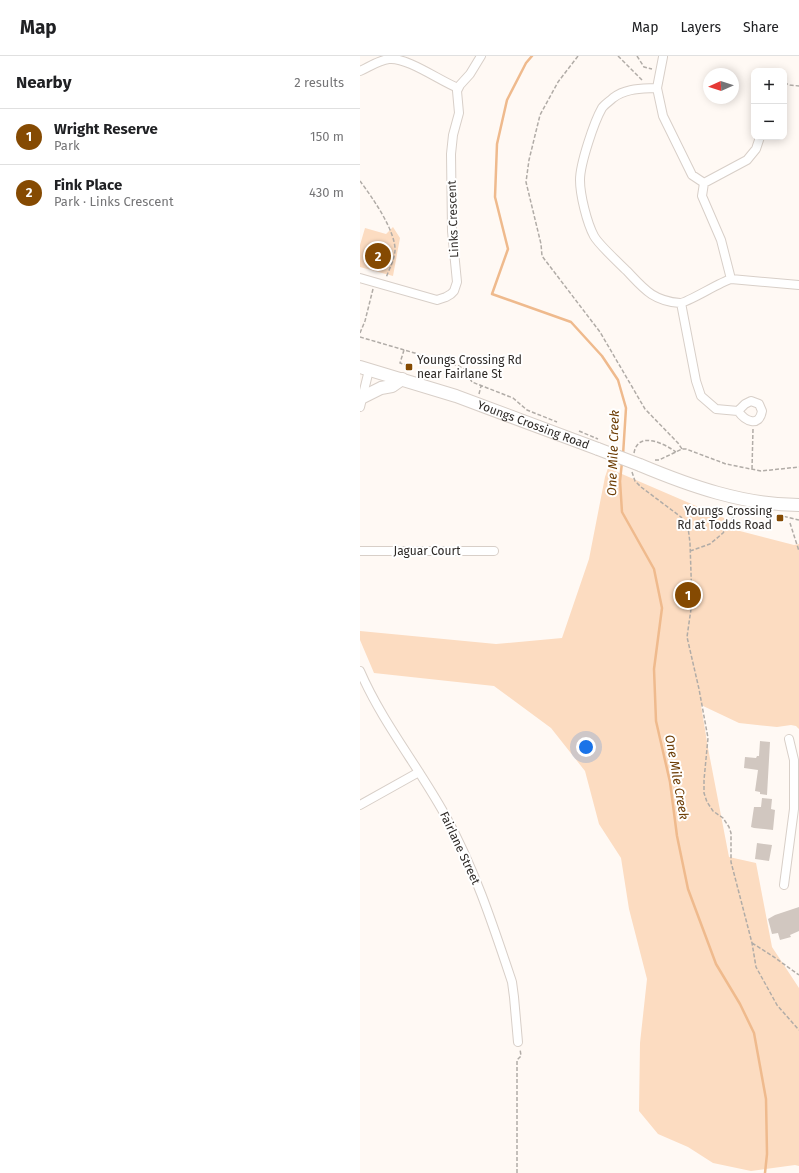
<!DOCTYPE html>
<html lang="en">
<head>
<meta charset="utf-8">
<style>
	body { margin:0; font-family:"Fira Sans",sans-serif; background:#f6f6f6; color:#202124 }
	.controls { position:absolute; right:12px; top:12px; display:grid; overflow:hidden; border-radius:8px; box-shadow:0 2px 10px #0003 }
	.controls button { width:36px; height:36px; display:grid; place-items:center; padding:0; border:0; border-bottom:1px solid #e0e0e0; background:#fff; color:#202124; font:20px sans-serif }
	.compass { position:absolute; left:343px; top:12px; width:36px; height:36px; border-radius:50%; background:#fff; box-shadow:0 2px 10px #0003; rotate:267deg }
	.you { position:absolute; left:226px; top:691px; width:14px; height:14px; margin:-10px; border:3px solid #fff; border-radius:50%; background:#1a73e8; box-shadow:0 0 0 6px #1a73e833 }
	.badge { display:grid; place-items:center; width:26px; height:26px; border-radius:50%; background:#854a02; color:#fff; font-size:13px; font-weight:700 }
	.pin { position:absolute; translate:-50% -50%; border:2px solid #fff; box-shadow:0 1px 4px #0006 }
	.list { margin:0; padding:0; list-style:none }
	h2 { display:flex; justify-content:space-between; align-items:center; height:52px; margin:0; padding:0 16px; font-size:17px }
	h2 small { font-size:13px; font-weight:400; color:#757577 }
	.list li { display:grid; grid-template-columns:26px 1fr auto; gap:12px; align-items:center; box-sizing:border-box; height:56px; padding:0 16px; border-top:1px solid #e0e0e0 }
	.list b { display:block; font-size:15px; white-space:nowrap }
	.list p { margin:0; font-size:13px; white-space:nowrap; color:#757577 }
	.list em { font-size:13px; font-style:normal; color:#757577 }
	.map { position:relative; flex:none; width:439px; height:1117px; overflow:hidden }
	header { display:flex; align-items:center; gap:24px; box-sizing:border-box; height:56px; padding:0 20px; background:#fff; border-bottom:1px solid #e0e0e0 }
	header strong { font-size:19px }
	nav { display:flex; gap:22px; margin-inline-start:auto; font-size:14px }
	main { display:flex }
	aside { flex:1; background:#fff }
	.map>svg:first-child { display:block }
</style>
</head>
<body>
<header>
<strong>Map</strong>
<nav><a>Map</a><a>Layers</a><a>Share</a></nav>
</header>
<main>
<aside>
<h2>Nearby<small>2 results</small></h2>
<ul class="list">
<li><span class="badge">1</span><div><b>Wright Reserve</b><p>Park</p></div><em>150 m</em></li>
<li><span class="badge">2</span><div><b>Fink Place</b><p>Park · Links Crescent</p></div><em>430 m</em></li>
</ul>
</aside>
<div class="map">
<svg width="439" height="1117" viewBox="0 0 439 1117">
	<rect width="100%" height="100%" fill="#fff9f4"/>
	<path fill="#fcdcc1" d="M 33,171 L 40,182 L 33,220 L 0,211 L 0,189 L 5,172 L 26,178 Z
		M 248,412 L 378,468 L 376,474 L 434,489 L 439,488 L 439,673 L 436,670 L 431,669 L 417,671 L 379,667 L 341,649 L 348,692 L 369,801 L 396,807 L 412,891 L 439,932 L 439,1110 L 435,1109 L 391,1115 L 353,1107 L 328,1091 L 298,1078 L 279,1055 L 280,987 L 287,923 L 269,853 L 261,802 L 239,768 L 225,715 L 191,672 L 134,630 L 14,617 L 0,584 L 0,575 L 136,588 L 202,582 L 229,503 L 245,421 Z"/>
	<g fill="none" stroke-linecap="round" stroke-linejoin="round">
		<path stroke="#efba8d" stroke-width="2.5" d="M 172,0 L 166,7 L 147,44 L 137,88 L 135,141 L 148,193 L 132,238 L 211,266 L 242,300 L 258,324 L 266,352 L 263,399
			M 262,406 L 260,425 L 262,456 L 294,513 L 302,552 L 294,613 L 296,665 L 310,726 L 317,780 L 328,833 L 356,908 L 380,948 L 394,977 L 406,1043 L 407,1098 L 405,1117"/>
	</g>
	<path fill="#d1c7c0" d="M 400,685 L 410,686 L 407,739 L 400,738 L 400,736 L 395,735 L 398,714 L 384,712 L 385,701 L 396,702 L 397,700 L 399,700 Z
		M 402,742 L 412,743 L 411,753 L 415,754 L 413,774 L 394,772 L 391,771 L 394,751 L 401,751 Z
		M 397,787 L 412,789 L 409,805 L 395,803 Z
		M 439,851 L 439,875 L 430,879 L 431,881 L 420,884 L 418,877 L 412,878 L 408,863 L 415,859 Z"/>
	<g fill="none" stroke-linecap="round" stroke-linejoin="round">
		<defs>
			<path id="street" d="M 303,1 L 297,32 L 303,60 L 332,119 L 344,127 L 342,140 L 361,184 L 371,223
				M 0,15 C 9,11 19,4 29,3 C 47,1 80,25 98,32
				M 297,32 C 281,33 266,32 253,42 C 250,45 245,48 242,52 C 234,66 220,108 220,124 C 220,139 227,167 234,180 C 239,189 259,207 267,215 C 284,233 293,245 320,247 C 327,247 360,226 371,223 L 439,229
				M 344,127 L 387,104 L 396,93 L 400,81
				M 0,222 L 77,244 L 86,241 L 91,238 L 94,235 L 97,226 L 92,175 L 91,98 L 93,79 L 99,57 L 97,35 L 100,29 L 110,18 L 121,0
				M 321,247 L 336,325 L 341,340 L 356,353 L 378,355 C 385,365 399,372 402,355 L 399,348 L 391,345 L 385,348 L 378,355
				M 0,351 L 9,314
				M 0,495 L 134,495
				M 0,615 C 22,666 58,710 85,759 C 114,811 133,869 152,926 L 154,941 L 158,986
				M 0,749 L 59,716
				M 424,829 L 434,753 L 434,704 L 429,683"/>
			<g id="secondary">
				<path id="s1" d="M 0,311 L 96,340 L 238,393"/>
				<path d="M 3,341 L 21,332 L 32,330 L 42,323"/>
				<path d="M 280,409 C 330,430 384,449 439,449"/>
			</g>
		</defs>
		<use href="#street" stroke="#d8cfc8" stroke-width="10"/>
		<use href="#secondary" stroke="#d8cfc8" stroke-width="14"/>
		<path stroke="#b1aca7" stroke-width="1.5" stroke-dasharray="4 2" stroke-linecap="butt" d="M 218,0 L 198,26 L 180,59 L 169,104 L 166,126 L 181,188 L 182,200 L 240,276 L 285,353 L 318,387 L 322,393
			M 258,0 L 282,24
			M 277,0 L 284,11 L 292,13
			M 424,27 L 430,29 L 439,30
			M 0,125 C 12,141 36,175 35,195 C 34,205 29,213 26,222
			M 0,277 L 5,265 L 13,233
			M 0,281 L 99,310 L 105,314 L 112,326 L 153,342 L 167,354 L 197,366
			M 44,294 L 40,307 L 50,310
			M 119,338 L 121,330
			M 274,397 C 278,374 305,388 316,396
			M 295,404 L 299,404 L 322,393 L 326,393 L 366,408 L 401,415 L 439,411
			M 392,413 L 393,373
			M 272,416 L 275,425 L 281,431 L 321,461 L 328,471 L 330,487 L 332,546 L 327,581 L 339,633 L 348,682 L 344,724 L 344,737 L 347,746 L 353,755 L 363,762 L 369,771 L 371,777 L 371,806 L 392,887 L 396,911 L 417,949 L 439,974
			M 418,459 L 439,464
			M 430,467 L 439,495
			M 330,495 L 350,488 L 363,477 L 379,452
			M 392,887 L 414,901 L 439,919
			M 157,1117 L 157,1004 L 161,1000 L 160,993"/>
		<use href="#street" stroke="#fff" stroke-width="8"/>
		<use href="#secondary" stroke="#fff" stroke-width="12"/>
		<defs>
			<path id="secondary-bridge" d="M 238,393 L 280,409"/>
		</defs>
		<use href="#secondary-bridge" stroke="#d8cfc8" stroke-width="14" stroke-linecap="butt"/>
		<path stroke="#b1aca7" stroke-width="1.5" stroke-dasharray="4 2" stroke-linecap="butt" d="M 219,375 L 238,383"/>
		<use href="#secondary-bridge" stroke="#fff" stroke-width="12"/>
	</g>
	<g fill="#854a02" stroke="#fff" stroke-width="1.5">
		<rect x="45" y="307" width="8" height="8" rx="2"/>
		<rect x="416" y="458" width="8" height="8" rx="2"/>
	</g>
	<g text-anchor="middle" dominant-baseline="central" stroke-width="4" stroke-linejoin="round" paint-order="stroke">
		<g font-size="12" fill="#2f2b28" stroke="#fff">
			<text transform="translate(93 163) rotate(-92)">Links Crescent</text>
			<text stroke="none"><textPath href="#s1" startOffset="183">Youngs Crossing Road</textPath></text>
			<text x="67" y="495">Jaguar Court</text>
			<text transform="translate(100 792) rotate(65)">Fairlane Street</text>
		</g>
		<g font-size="12" fill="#2f2b28" stroke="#fff" text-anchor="start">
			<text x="57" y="304">Youngs Crossing Rd<tspan x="57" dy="14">near Fairlane St</tspan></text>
			<text x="412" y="455" text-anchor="end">Youngs Crossing<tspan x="412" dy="14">Rd at Todds Road</tspan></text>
		</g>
		<g font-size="13" font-style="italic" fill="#6c3c04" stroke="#fff">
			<text transform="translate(253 397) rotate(-88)">One Mile Creek</text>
			<text transform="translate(317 721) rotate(80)">One Mile Creek</text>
		</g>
	</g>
</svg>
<div class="controls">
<button>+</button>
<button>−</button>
</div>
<svg class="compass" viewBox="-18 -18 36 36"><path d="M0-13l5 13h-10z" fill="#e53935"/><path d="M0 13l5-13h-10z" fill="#757577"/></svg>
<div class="you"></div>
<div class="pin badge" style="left:328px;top:539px">1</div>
<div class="pin badge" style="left:18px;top:200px">2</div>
</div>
</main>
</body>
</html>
